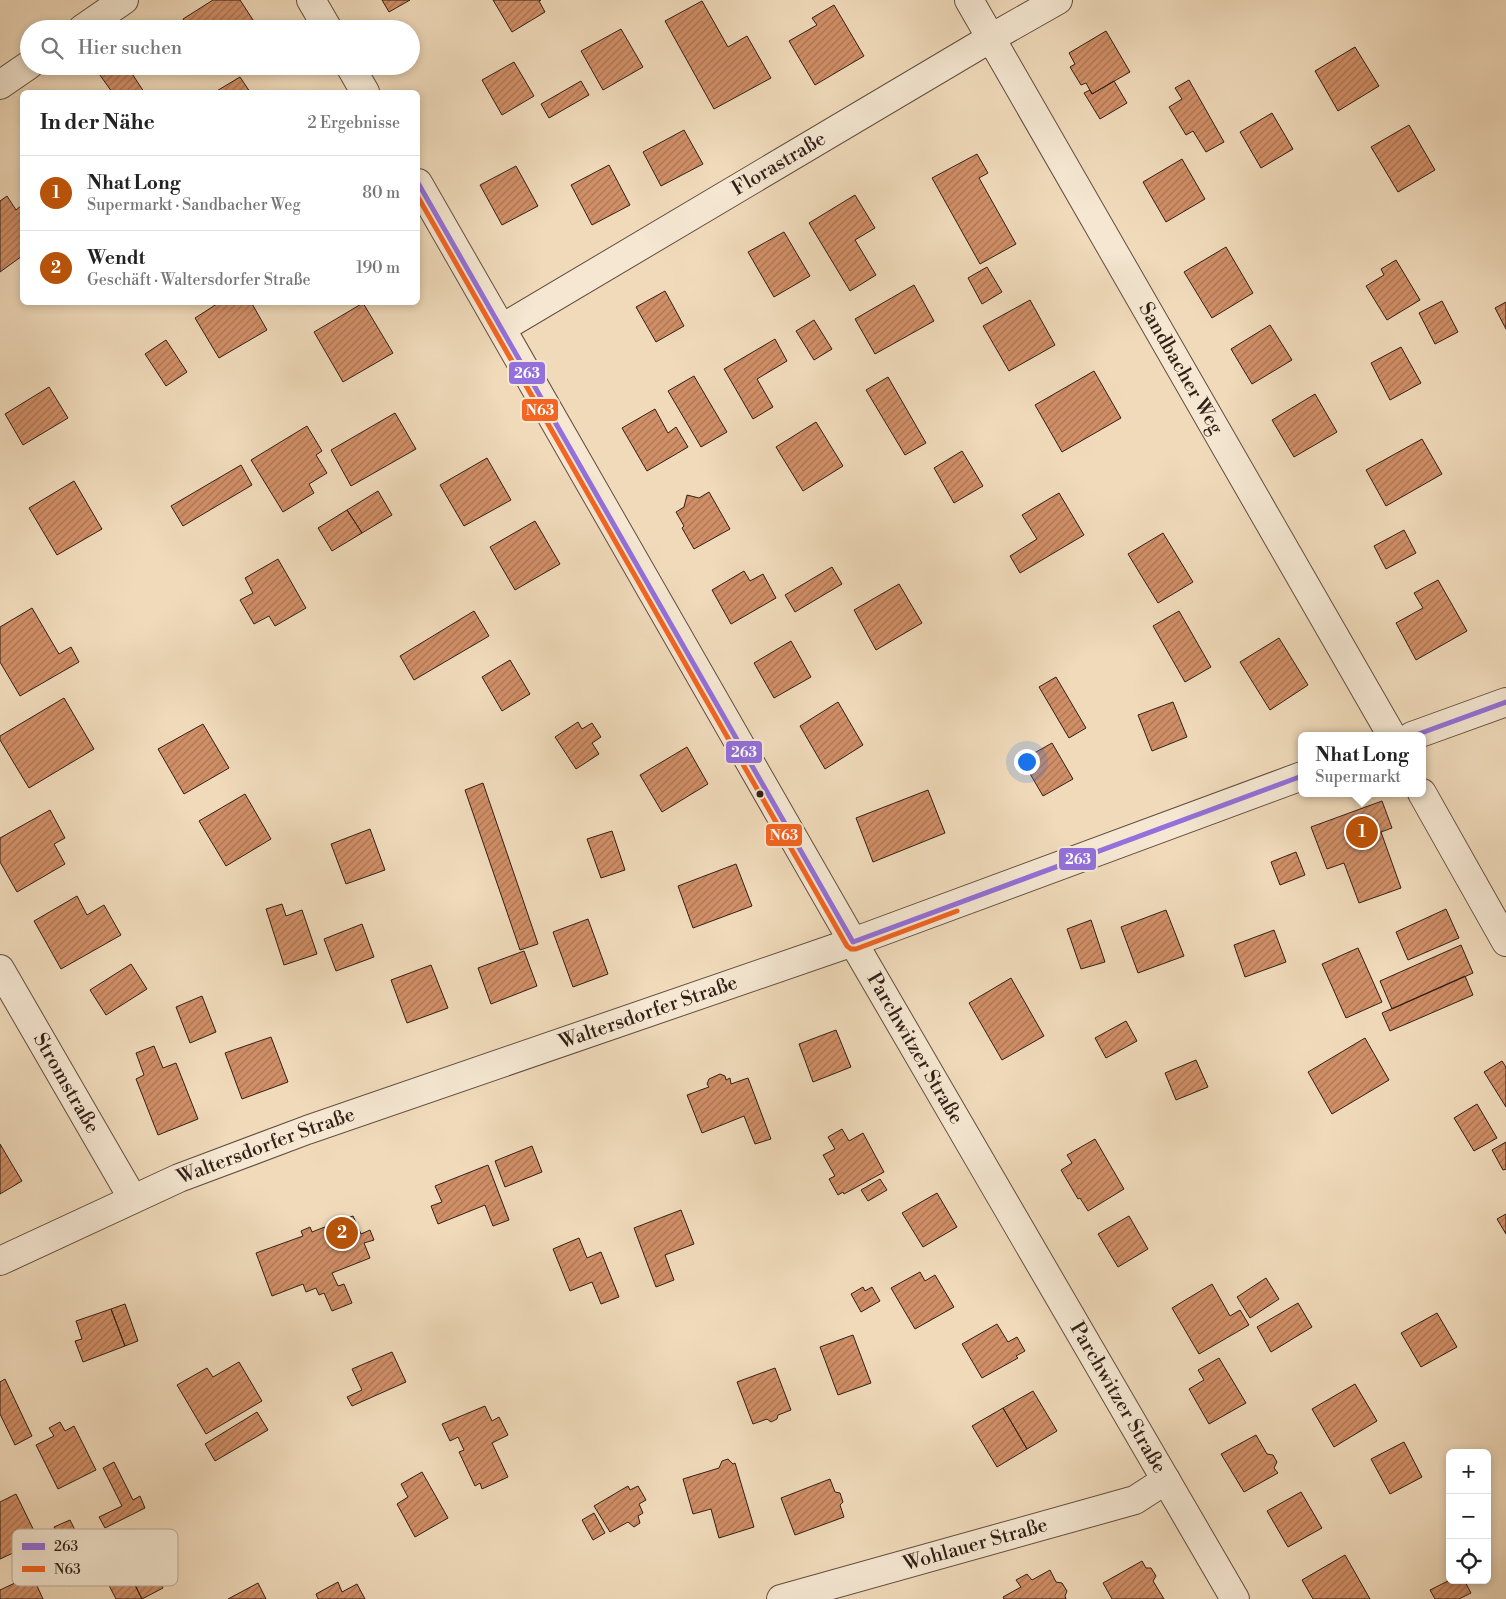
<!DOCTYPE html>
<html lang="de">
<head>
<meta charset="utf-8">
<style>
	body { margin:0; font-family:"Libre Bodoni",serif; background:#f6f6f6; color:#222 }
	.controls { position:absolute; right:15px; bottom:15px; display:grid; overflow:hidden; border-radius:8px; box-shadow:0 2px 8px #0003 }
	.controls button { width:45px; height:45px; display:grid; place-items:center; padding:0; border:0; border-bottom:1px solid #e0e0e0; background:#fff; color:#222; font:25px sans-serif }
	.you { position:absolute; left:1026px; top:761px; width:18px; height:18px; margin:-12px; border:4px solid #fff; border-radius:50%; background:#1a73e8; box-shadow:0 0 0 8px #1a73e833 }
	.badge { display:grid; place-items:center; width:32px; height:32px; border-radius:50%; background:#b45309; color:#fff; font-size:16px; font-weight:700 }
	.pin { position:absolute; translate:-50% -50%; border:2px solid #fff; box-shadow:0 1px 5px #0006 }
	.popup { position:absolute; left:1298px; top:732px; width:128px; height:65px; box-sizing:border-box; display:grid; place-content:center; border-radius:8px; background:#fff; filter:drop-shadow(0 1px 4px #0005); font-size:16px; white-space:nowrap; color:#767676 }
	.popup b { font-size:19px; color:#222 }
	.popup::after { content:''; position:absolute; left:50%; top:100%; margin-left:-10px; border:10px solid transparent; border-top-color:#fff }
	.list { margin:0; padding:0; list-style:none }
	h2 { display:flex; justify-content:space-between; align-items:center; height:65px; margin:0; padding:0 20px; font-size:21px }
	h2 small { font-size:16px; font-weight:400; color:#767676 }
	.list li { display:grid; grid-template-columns:32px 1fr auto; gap:15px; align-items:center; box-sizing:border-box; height:75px; padding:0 20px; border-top:1px solid #e0e0e0 }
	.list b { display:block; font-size:19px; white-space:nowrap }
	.list p { margin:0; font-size:16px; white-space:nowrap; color:#767676 }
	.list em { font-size:16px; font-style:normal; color:#767676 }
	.icon { flex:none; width:28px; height:28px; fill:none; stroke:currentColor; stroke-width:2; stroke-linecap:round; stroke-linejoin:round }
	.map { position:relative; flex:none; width:1506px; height:1599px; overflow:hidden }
	.search { position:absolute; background:#fff; box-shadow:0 2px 8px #0003; left:20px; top:20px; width:400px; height:55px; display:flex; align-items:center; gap:12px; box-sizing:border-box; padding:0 18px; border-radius:28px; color:#767676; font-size:19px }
	.panel { position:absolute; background:#fff; box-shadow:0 2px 8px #0003; left:20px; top:90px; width:400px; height:215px; border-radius:8px }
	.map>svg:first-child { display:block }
</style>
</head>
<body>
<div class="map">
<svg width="1506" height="1599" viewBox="0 0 1506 1599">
	<defs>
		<pattern id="building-hatch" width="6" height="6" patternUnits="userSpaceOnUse" patternTransform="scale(1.25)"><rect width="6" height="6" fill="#d18f67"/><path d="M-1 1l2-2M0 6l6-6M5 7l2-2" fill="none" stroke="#aa7454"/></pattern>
	</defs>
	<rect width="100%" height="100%" fill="#f0daba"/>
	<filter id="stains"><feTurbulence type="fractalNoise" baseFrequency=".004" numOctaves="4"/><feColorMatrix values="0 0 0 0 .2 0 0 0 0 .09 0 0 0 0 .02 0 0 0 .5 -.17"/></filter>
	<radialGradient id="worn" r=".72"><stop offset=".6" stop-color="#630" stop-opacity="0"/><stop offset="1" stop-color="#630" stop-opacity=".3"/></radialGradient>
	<path fill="url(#building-hatch)" stroke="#321f16" d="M 213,0 L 240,0 L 255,23 L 246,29 L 189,29 L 183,19 Z
		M 382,0 L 410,0 L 389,12 Z
		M 493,0 L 541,0 L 539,1 L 545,12 L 512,32 Z
		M 702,1 L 728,47 L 747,36 L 771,78 L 714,109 L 665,21 Z
		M 834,5 L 864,56 L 815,85 L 789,41 L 817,25 L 812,18 Z
		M 621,29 L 643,67 L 603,90 L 581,51 Z
		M 1106,31 L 1130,72 L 1092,94 L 1086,83 L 1081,85 L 1070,67 L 1075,64 L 1069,53 Z
		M 1355,47 L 1379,86 L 1338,111 L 1315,71 Z
		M 514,62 L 534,96 L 502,115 L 482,80 Z
		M 104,66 L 127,66 L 144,92 L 112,92 L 97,71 Z
		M 240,77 L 250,92 L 215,92 Z
		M 1189,80 L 1224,142 L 1206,152 L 1193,131 L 1186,135 L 1169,107 L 1182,99 L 1175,88 Z
		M 581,81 L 589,95 L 549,118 L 541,104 Z
		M 1114,81 L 1127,103 L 1100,119 L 1084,93 L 1090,90 L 1092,94 Z
		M 1272,113 L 1293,149 L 1261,168 L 1240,132 Z
		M 1409,125 L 1435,170 L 1398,192 L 1371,147 Z
		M 684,130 L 703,164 L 661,186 L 643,152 Z
		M 977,154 L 988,173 L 979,178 L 1016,244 L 980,264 L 932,178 Z
		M 1182,159 L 1205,199 L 1166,222 L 1143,182 Z
		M 609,165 L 630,205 L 592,225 L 571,185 Z
		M 516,166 L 538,206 L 502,225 L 480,185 Z
		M 855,195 L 875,228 L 855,240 L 876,275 L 850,291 L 809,223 Z
		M 7,196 L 16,210 L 22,205 L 22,256 L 0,272 L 0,201 Z
		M 784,232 L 810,276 L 774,297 L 748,252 Z
		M 1226,247 L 1253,293 L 1212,318 L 1184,272 Z
		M 1396,260 L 1420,300 L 1387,320 L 1366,286 L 1384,275 L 1381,269 Z
		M 987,267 L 1002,292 L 982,304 L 968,278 Z
		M 914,285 L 934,321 L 875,354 L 855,319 Z
		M 665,291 L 684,326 L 656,342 L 636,307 Z
		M 1030,300 L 1055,345 L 1009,371 L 983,326 Z
		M 1442,301 L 1458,332 L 1435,344 L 1419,313 Z
		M 220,302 L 251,302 L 267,330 L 219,358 L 195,318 Z
		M 1506,302 L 1506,329 L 1495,308 Z
		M 363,303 L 393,353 L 343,382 L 314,332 Z
		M 814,320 L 832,349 L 814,360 L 796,331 Z
		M 1270,325 L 1292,360 L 1252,384 L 1231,349 Z
		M 775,339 L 787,361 L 757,379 L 773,407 L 753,419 L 724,369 Z
		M 166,340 L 187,372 L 166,386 L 145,354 Z
		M 1401,347 L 1421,383 L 1390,400 L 1371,363 Z
		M 1094,371 L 1121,418 L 1062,452 L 1035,405 Z
		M 694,376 L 727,432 L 701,447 L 668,391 Z
		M 888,377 L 926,443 L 905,455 L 866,390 Z
		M 49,387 L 68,418 L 23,445 L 5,414 Z
		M 1315,394 L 1337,432 L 1294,457 L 1272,420 Z
		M 655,409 L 668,433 L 676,427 L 688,447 L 647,471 L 622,428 Z
		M 395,413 L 416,449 L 351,486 L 331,450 Z
		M 816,422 L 843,466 L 803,491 L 776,447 Z
		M 307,426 L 322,451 L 316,455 L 327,473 L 309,484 L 314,493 L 283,512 L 251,460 Z
		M 1422,439 L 1442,474 L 1386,506 L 1366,470 Z
		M 962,451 L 983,486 L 954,503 L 934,468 Z
		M 487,458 L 511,500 L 464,526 L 440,485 Z
		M 241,465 L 252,485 L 183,526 L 171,506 Z
		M 74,481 L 102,529 L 57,555 L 29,508 Z
		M 378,491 L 392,515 L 362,533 L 347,510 Z
		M 709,492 L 730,529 L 694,549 L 682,528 L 684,526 L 676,512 L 684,507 L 687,495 L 699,498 Z
		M 1059,493 L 1084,535 L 1020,573 L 1010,556 L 1037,539 L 1022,515 Z
		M 347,510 L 362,533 L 332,551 L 318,528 Z
		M 535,521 L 560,564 L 515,590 L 490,547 Z
		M 1404,530 L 1416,553 L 1386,569 L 1374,546 Z
		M 1163,533 L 1193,582 L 1158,603 L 1128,554 Z
		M 278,559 L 306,608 L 275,626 L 269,616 L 254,624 L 240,600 L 253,593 L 245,578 Z
		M 832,567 L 842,584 L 795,612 L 785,595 Z
		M 744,571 L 750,581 L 763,574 L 776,598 L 731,624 L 712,590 Z
		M 1438,580 L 1467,631 L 1416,660 L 1396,623 L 1423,608 L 1414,593 Z
		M 899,584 L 922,623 L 876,650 L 854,610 Z
		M 32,608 L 59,654 L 71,647 L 79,662 L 20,696 L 0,662 L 0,627 Z
		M 474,611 L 489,636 L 414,680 L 400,656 Z
		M 1179,611 L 1211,667 L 1185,682 L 1153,626 Z
		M 1279,638 L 1308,685 L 1270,710 L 1240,662 Z
		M 791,641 L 811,677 L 774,698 L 754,663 Z
		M 510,660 L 530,694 L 502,711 L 482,677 Z
		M 1056,677 L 1086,728 L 1069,738 L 1039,687 Z
		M 64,698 L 94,749 L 29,788 L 0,740 L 0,736 Z
		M 838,702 L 863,745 L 825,769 L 800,726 Z
		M 1173,702 L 1187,737 L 1152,751 L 1138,715 Z
		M 578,722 L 582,729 L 592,723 L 601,737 L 592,743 L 599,754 L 576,769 L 555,737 Z
		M 203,724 L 229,768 L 184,794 L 158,749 Z
		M 1052,743 L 1073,779 L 1043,796 L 1022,760 Z
		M 687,747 L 708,784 L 662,812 L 640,775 Z
		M 483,783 L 538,944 L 520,950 L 465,790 Z
		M 928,790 L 945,833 L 873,862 L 856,818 Z
		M 245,794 L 271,839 L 226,866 L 199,821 Z
		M 1382,801 L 1392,828 L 1381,832 L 1401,888 L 1359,903 L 1344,863 L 1327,869 L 1311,827 Z
		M 50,810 L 65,838 L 54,844 L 65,864 L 17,892 L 0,862 L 0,838 Z
		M 370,829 L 385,870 L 346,884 L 331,844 Z
		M 612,831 L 625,870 L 601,878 L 587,839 Z
		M 1296,852 L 1305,875 L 1280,885 L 1271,862 Z
		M 736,864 L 752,906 L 693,928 L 678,886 Z
		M 77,896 L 87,915 L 104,905 L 121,935 L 61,969 L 34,921 Z
		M 282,904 L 286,916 L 302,910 L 317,954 L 284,965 L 266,909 Z
		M 1446,909 L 1459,938 L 1408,960 L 1396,932 Z
		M 1166,910 L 1184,956 L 1138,973 L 1121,927 Z
		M 588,919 L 608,974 L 573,987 L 553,932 Z
		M 1091,920 L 1105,962 L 1081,969 L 1067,929 Z
		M 362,924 L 374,957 L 336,971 L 324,939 Z
		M 1274,930 L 1286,962 L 1245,977 L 1234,945 Z
		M 1461,945 L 1473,973 L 1392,1009 L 1380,981 Z
		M 1358,948 L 1382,1002 L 1346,1018 L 1322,964 Z
		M 524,951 L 537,986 L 491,1004 L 478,968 Z
		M 131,964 L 147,989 L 106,1015 L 90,990 Z
		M 431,965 L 448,1008 L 407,1023 L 391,980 Z
		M 1465,976 L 1473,995 L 1390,1031 L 1382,1013 Z
		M 1011,978 L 1044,1036 L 1002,1060 L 969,1003 Z
		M 202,996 L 216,1032 L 190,1043 L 176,1007 Z
		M 1126,1021 L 1137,1041 L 1106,1058 L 1095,1038 Z
		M 836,1030 L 851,1067 L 813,1082 L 799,1044 Z
		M 271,1037 L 288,1082 L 242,1099 L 225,1053 Z
		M 1365,1038 L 1389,1080 L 1332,1114 L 1308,1072 Z
		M 154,1046 L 163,1068 L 176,1063 L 198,1119 L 158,1135 L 136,1079 L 144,1075 L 136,1053 Z
		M 1196,1060 L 1208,1087 L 1176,1100 L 1165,1073 Z
		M 1502,1061 L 1506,1067 L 1506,1107 L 1484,1072 Z
		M 720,1074 L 725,1076 L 726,1080 L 730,1078 L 731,1084 L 748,1078 L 771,1139 L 755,1144 L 744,1116 L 702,1133 L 687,1095 L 709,1087 L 707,1084 L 709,1079 Z
		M 1477,1104 L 1497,1138 L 1474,1151 L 1454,1118 Z
		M 842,1129 L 849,1141 L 863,1133 L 884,1172 L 844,1194 L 843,1192 L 838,1195 L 829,1179 L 835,1176 L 823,1155 L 835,1149 L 828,1137 Z
		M 1095,1139 L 1124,1189 L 1088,1211 L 1080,1198 L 1078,1199 L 1061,1170 L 1072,1163 L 1067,1155 Z
		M 1506,1142 L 1506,1169 L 1503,1170 L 1492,1150 Z
		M 0,1144 L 22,1181 L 0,1194 Z
		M 532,1146 L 542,1172 L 505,1187 L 495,1161 Z
		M 488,1165 L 509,1220 L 493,1226 L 485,1205 L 438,1224 L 431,1206 L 442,1202 L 435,1186 Z
		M 880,1179 L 887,1190 L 868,1201 L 861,1190 Z
		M 937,1193 L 957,1227 L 923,1247 L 902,1213 Z
		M 681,1210 L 694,1244 L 665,1255 L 674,1280 L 656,1287 L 634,1228 Z
		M 1506,1214 L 1506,1234 L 1497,1219 Z
		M 353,1216 L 361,1234 L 370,1230 L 374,1240 L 364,1243 L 370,1258 L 332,1273 L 338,1286 L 344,1284 L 352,1303 L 332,1311 L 324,1293 L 319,1295 L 316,1288 L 306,1292 L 303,1284 L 272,1296 L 256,1253 L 303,1236 L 301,1231 L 310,1227 L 312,1232 Z
		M 1129,1216 L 1148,1249 L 1118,1267 L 1098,1234 Z
		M 579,1238 L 587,1258 L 601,1252 L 619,1297 L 601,1304 L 592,1282 L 570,1291 L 553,1249 Z
		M 920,1272 L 925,1281 L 935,1275 L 954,1307 L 915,1329 L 891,1288 Z
		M 1266,1278 L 1279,1299 L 1250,1318 L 1237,1297 Z
		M 1212,1284 L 1230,1316 L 1240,1310 L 1249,1325 L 1199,1354 L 1172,1308 Z
		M 863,1287 L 865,1291 L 872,1287 L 880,1301 L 861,1312 L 851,1294 Z
		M 1298,1303 L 1312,1327 L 1271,1352 L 1257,1327 Z
		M 125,1304 L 138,1341 L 125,1346 L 111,1309 Z
		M 111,1309 L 125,1346 L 83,1362 L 75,1341 L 82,1339 L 76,1321 Z
		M 1437,1313 L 1457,1347 L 1421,1367 L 1401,1333 Z
		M 997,1324 L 1008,1342 L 1017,1337 L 1025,1351 L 1016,1356 L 1018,1358 L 982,1378 L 962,1344 Z
		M 853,1335 L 871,1383 L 838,1395 L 820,1347 Z
		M 392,1352 L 406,1382 L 352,1406 L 347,1397 L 362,1390 L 352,1369 Z
		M 1219,1358 L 1246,1403 L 1209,1424 L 1189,1389 L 1204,1380 L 1198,1370 Z
		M 239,1362 L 262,1401 L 206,1434 L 177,1385 L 207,1368 L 213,1377 Z
		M 775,1368 L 791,1410 L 778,1415 L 777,1419 L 771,1422 L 767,1419 L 753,1424 L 737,1382 Z
		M 5,1379 L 32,1436 L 15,1445 L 0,1414 L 0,1382 Z
		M 1355,1384 L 1377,1421 L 1334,1447 L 1312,1409 Z
		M 1033,1391 L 1057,1431 L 1027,1449 L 1003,1408 Z
		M 485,1406 L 492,1421 L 499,1417 L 508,1435 L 492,1443 L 508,1477 L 482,1489 L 480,1483 L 475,1486 L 459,1452 L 464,1450 L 458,1437 L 450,1441 L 442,1424 Z
		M 1003,1408 L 1027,1449 L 997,1467 L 972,1426 Z
		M 257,1412 L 268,1430 L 215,1461 L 205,1444 Z
		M 60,1422 L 65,1431 L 74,1426 L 96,1470 L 58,1489 L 36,1445 L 54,1436 L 49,1428 Z
		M 1256,1435 L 1267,1454 L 1273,1455 L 1277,1462 L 1274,1468 L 1278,1473 L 1244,1492 L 1221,1454 Z
		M 1404,1442 L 1422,1477 L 1390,1494 L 1371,1459 Z
		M 728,1459 L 733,1464 L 735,1463 L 754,1527 L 719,1538 L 711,1509 L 693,1514 L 683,1479 L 719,1468 L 722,1461 Z
		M 114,1462 L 133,1500 L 140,1496 L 145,1508 L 105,1528 L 99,1517 L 122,1506 L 103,1468 Z
		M 422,1472 L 448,1518 L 415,1537 L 397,1504 L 408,1497 L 401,1484 Z
		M 830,1479 L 835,1492 L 840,1493 L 843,1502 L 840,1505 L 844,1517 L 795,1535 L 781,1498 Z
		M 628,1486 L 630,1490 L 638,1486 L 646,1500 L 639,1504 L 643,1513 L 638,1516 L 640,1523 L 634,1527 L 628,1522 L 610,1532 L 594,1506 Z
		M 1301,1492 L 1322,1528 L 1288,1547 L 1267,1511 Z
		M 16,1494 L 39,1541 L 0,1559 L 0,1502 Z
		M 594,1513 L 605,1533 L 593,1540 L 582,1520 Z
		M 70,1520 L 80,1540 L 64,1548 L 54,1527 Z
		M 141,1547 L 163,1588 L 142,1599 L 121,1557 Z
		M 64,1548 L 81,1581 L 69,1586 L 53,1553 Z
		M 1345,1555 L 1370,1599 L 1313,1599 L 1302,1580 Z
		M 121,1557 L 142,1599 L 116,1599 L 100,1568 Z
		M 1142,1561 L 1146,1568 L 1151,1568 L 1156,1576 L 1153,1581 L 1164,1599 L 1112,1599 L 1103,1583 Z
		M 1050,1570 L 1056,1582 L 1062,1583 L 1067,1591 L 1065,1596 L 1066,1599 L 1004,1599 L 1003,1597 L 1021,1587 L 1016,1580 L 1027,1574 L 1032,1580 Z
		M 32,1575 L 43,1599 L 0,1599 L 0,1590 Z
		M 1450,1580 L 1464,1580 L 1471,1593 L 1459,1599 L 1435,1599 L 1430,1590 Z
		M 338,1582 L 342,1592 L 357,1584 L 365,1599 L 318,1599 L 316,1594 Z
		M 258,1583 L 266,1599 L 228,1599 Z"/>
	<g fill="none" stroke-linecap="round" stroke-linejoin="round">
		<defs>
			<g id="minor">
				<path d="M 311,0 L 328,29"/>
				<path id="s1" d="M 969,0 L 1392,736"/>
				<path d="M 82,29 L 124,0"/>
				<path d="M 350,66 L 365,92"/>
				<path d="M 0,85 L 29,65"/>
				<path id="s2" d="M 418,183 L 853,942 L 1235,1599"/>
				<path id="s3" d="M 502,328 L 991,38 L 1058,0"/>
				<path d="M 1412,736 L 1506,702"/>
				<path d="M 1422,793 L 1506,942"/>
				<path id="s4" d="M 0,969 L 133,1199"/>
				<path id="s5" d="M 0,1261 L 179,1178 L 307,1130 L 853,942 L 1302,776"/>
				<path id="s6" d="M 781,1599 L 1135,1500 L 1166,1480"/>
			</g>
		</defs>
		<use href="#minor" stroke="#624e3f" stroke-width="30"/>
		<use href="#minor" stroke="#f5e7d2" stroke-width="28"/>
		<defs>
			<path id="bus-1" d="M 418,183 L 853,942
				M 1413,736 L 1506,702
				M 853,942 L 1302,776"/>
			<path id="bus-2" d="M 418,197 L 847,946 L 851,949 L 856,949 L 957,911"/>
		</defs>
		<use href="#bus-1" stroke="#f5e7d2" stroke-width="9"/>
		<use href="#bus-2" stroke="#f5e7d2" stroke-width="9"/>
		<use href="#bus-1" stroke="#9370db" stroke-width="5"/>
		<use href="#bus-2" stroke="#f26522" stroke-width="5"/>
	</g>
	<circle fill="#321f16" stroke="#f5e7d2" stroke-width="2" cx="760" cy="794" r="4.5"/>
	<g text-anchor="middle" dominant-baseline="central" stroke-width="4.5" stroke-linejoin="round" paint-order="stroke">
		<g font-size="20" fill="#321f16" stroke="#f5e7d2">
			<text stroke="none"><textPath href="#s3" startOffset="322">Florastraße</textPath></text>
			<text stroke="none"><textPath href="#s1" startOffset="425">Sandbacher Weg</textPath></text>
			<text stroke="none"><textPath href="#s5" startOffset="695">Waltersdorfer Straße</textPath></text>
			<text stroke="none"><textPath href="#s2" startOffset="998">Parchwitzer Straße</textPath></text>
			<text stroke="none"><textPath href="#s4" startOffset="132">Stromstraße</textPath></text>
			<text stroke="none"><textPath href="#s5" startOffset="290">Waltersdorfer Straße</textPath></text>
			<text stroke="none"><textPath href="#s2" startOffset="1402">Parchwitzer Straße</textPath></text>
			<text stroke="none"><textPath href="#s6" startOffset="202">Wohlauer Straße</textPath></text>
		</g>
	</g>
	<rect x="12" y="1529" width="166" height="57" rx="8" fill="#f5e7d2" stroke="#baab9a" stroke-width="1"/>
	<rect x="22" y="1543" width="23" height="7" fill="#9370db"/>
	<rect x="22" y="1566" width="23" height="6" fill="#f26522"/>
	<g font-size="14" fill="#321f16">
		<text x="54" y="1551">263</text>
		<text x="54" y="1574">N63</text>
	</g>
	<g stroke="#f5e7d2" stroke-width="2">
		<rect x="508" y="361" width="38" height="24" rx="5" fill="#9370db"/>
		<rect x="521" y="398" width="38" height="24" rx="5" fill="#f26522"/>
		<rect x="725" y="740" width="38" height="24" rx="5" fill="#9370db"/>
		<rect x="765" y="823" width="38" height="24" rx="5" fill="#f26522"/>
		<rect x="1058" y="847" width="39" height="24" rx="5" fill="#9370db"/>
	</g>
	<g font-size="14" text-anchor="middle" font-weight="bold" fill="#fff">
		<text x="527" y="378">263</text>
		<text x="540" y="415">N63</text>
		<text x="744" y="757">263</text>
		<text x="784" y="840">N63</text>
		<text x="1078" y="864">263</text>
	</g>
	<rect width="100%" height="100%" filter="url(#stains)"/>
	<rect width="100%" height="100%" fill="url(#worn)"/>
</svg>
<div class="controls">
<button>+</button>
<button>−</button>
<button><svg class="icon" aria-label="locate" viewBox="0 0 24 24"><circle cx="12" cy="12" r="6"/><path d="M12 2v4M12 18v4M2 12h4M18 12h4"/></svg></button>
</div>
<div class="you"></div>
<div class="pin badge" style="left:1362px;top:832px">1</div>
<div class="popup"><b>Nhat Long</b>Supermarkt</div>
<div class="pin badge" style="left:342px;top:1233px">2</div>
<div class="search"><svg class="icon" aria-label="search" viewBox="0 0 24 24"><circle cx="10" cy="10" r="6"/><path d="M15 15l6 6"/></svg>Hier suchen</div>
<section class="panel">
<h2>In der Nähe<small>2 Ergebnisse</small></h2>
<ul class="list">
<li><span class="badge">1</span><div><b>Nhat Long</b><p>Supermarkt · Sandbacher Weg</p></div><em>80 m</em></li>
<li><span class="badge">2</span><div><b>Wendt</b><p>Geschäft · Waltersdorfer Straße</p></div><em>190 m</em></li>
</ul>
</section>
</div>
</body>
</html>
